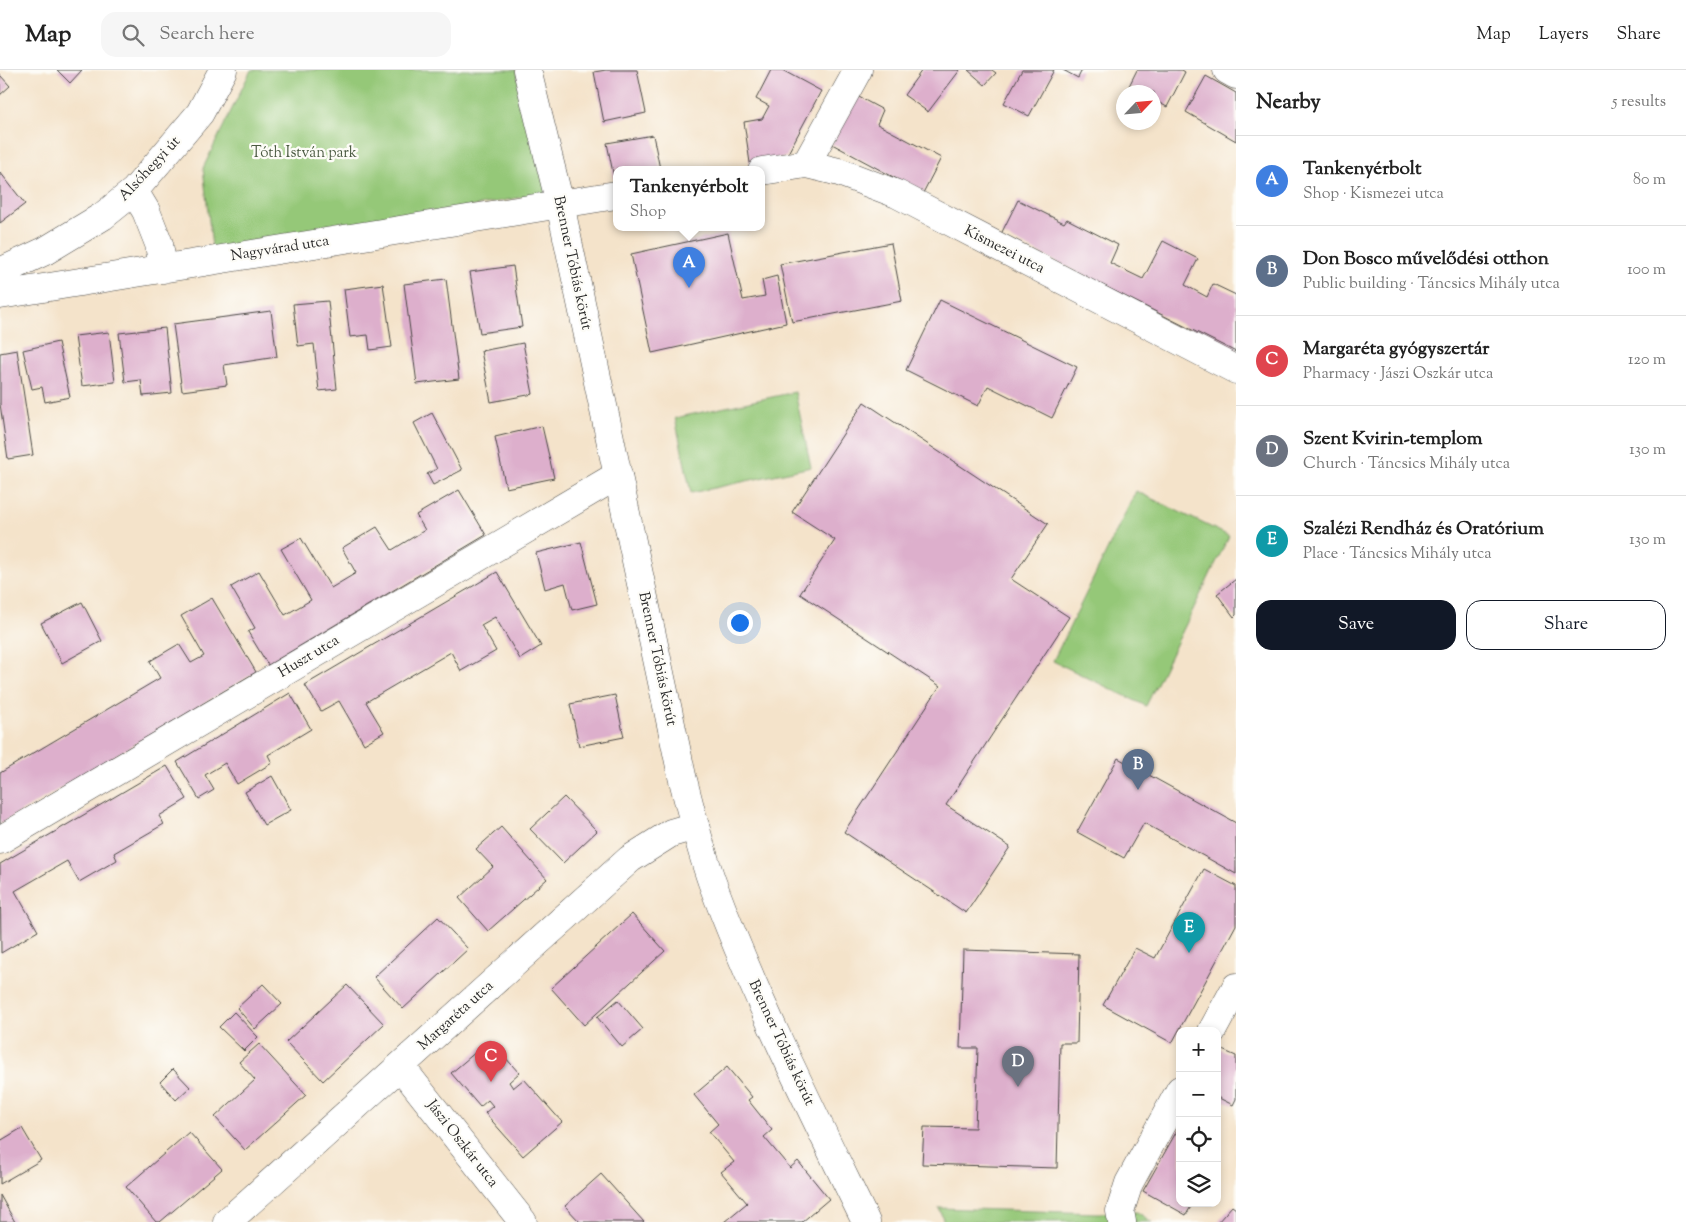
<!DOCTYPE html>
<html lang="en">
<head>
<meta charset="utf-8">
<style>
	body { margin:0; font-family:"Sorts Mill Goudy",serif; background:#f6f6f6; color:#222 }
	.controls { position:absolute; right:15px; bottom:15px; display:grid; overflow:hidden; border-radius:10px; box-shadow:0 2px 8px #0003 }
	.controls button { width:45px; height:45px; display:grid; place-items:center; padding:0; border:0; border-bottom:1px solid #e0e0e0; background:#fff; color:#222; font:25px sans-serif }
	.compass { position:absolute; left:1116px; top:15px; width:45px; height:45px; border-radius:50%; background:#fff; box-shadow:0 2px 8px #0003; rotate:64deg }
	.you { position:absolute; left:739px; top:552px; width:18px; height:18px; margin:-12px; border:4px solid #fff; border-radius:50%; background:#1a73e8; box-shadow:0 0 0 8px #1a73e833 }
	.badge { display:grid; place-items:center; width:32px; height:32px; border-radius:50%; background:#111827; color:#fff; font-size:16px; font-weight:700 }
	.pin { position:absolute; translate:-50% -41px; filter:drop-shadow(0 1px 2px #0008) }
	.pin::after { content:''; position:absolute; top:26px; width:18px; height:15px; background:inherit; clip-path:polygon(0 0,100% 0,50% 100%) }
	.popup { position:absolute; left:613px; top:96px; width:152px; height:65px; box-sizing:border-box; display:grid; place-content:center; border-radius:10px; background:#fff; filter:drop-shadow(0 1px 4px #0005); font-size:16px; white-space:nowrap; color:#767676 }
	.popup b { font-size:19px; color:#222 }
	.popup::after { content:''; position:absolute; left:50%; top:100%; margin-left:-10px; border:10px solid transparent; border-top-color:#fff }
	.list { margin:0; padding:0; list-style:none }
	h2 { display:flex; justify-content:space-between; align-items:center; height:65px; margin:0; padding:0 20px; font-size:21px }
	h2 small { font-size:16px; font-weight:400; color:#767676 }
	.list li { display:grid; grid-template-columns:32px 1fr auto; gap:15px; align-items:center; box-sizing:border-box; height:90px; padding:0 20px; border-top:1px solid #e0e0e0 }
	.list b { display:block; font-size:19px; white-space:nowrap }
	.list p { margin:0; font-size:16px; white-space:nowrap; color:#767676 }
	.list em { font-size:16px; font-style:normal; color:#767676 }
	.actions { display:flex; gap:10px; padding:15px 20px }
	.actions a { flex:1; padding:11px 0; border:1px solid #111827; border-radius:15px; text-align:center; font-size:18px; color:#111827 }
	.actions .main { background:#111827; color:#fff }
	.icon { flex:none; width:28px; height:28px; fill:none; stroke:currentColor; stroke-width:2; stroke-linecap:round; stroke-linejoin:round }
	.map { position:relative; flex:none; width:1236px; height:1152px; overflow:hidden }
	header { display:flex; align-items:center; gap:30px; box-sizing:border-box; height:70px; padding:0 25px; background:#fff; border-bottom:1px solid #e0e0e0 }
	header strong { font-size:24px }
	nav { display:flex; gap:28px; margin-inline-start:auto; font-size:18px }
	.search { width:350px; height:45px; background:#f6f6f6; display:flex; align-items:center; gap:12px; box-sizing:border-box; padding:0 18px; border-radius:15px; color:#767676; font-size:19px }
	main { display:flex }
	aside { flex:1; background:#fff }
	.map>svg:first-child { display:block }
</style>
</head>
<body>
<header>
<strong>Map</strong>
<div class="search"><svg class="icon" aria-label="search" viewBox="0 0 24 24"><circle cx="10" cy="10" r="6"/><path d="M15 15l6 6"/></svg>Search here</div>
<nav><a>Map</a><a>Layers</a><a>Share</a></nav>
</header>
<main>
<div class="map">
<svg width="1236" height="1152" viewBox="0 0 1236 1152">
	<rect width="100%" height="100%" fill="#fdfcf7"/>
	<filter id="ink" filterUnits="userSpaceOnUse"><feTurbulence type="fractalNoise" baseFrequency=".02" numOctaves="2"/><feDisplacementMap in="SourceGraphic" scale="10" xChannelSelector="R" yChannelSelector="G"/><feConvolveMatrix kernelMatrix="1 2 1 2 8 2 1 2 1" color-interpolation-filters="sRGB"/></filter>
	<filter id="wash" filterUnits="userSpaceOnUse"><feTurbulence type="fractalNoise" baseFrequency=".0096" numOctaves="4" result="noise"/><feDisplacementMap in="SourceGraphic" scale="20" xChannelSelector="R" yChannelSelector="G"/><feGaussianBlur stdDeviation="1.12" result="paint"/><feColorMatrix in="noise" values="0 0 0 0 0 0 0 0 0 0 0 0 0 0 0 0 0 1.4 0 .05"/><feComposite in="paint" operator="in"/></filter>
	<g filter="url(#wash)">
		<rect width="100%" height="100%" fill="#f4e3ca"/>
		<path fill="#95c878" stroke="#607a52" d="M 251,0 L 516,0 L 549,122 L 213,186 L 203,98 Z
			M 795,322 L 811,397 L 691,423 L 675,348 Z
			M 1136,421 L 1229,466 L 1146,636 L 1053,591 Z
			M 939,1138 L 1098,1143 L 1137,1142 L 1152,1152 L 944,1152 Z"/>
		<g id="blocks">
			<path fill="#ddafcc" d="M 57,0 L 82,0 L 70,13 Z
				M 606,0 L 637,0 L 646,43 L 604,52 L 594,2 Z
				M 771,0 L 782,0 L 821,21 L 786,87 L 750,93 L 744,52 L 762,49 L 769,36 L 756,29 Z
				M 922,0 L 960,0 L 928,42 L 904,25 Z
				M 968,0 L 992,0 L 996,3 L 985,15 Z
				M 1022,0 L 1054,0 L 1029,46 L 1004,33 Z
				M 1063,0 L 1082,0 L 1078,8 Z
				M 1137,0 L 1182,0 L 1185,2 L 1167,37 L 1154,30 L 1154,22 L 1140,22 L 1129,16 Z
				M 0,5 L 10,16 L 0,25 Z
				M 1206,6 L 1236,23 L 1236,71 L 1186,42 Z
				M 857,26 L 883,40 L 877,54 L 941,88 L 923,123 L 832,74 Z
				M 653,65 L 660,99 L 616,99 L 616,118 L 607,73 Z
				M 0,102 L 25,134 L 0,153 Z
				M 1018,130 L 1064,153 L 1067,149 L 1118,175 L 1110,193 L 1143,209 L 1163,171 L 1198,189 L 1185,215 L 1207,227 L 1213,214 L 1236,225 L 1236,282 L 1001,164 Z
				M 728,163 L 743,230 L 765,226 L 762,210 L 777,206 L 786,253 L 652,283 L 631,184 Z
				M 891,173 L 902,231 L 792,252 L 780,194 Z
				M 513,196 L 522,257 L 480,263 L 470,202 Z
				M 446,209 L 459,309 L 417,314 L 404,214 Z
				M 383,214 L 392,277 L 370,280 L 368,265 L 350,267 L 344,219 Z
				M 940,230 L 1077,297 L 1052,348 L 988,316 L 978,336 L 906,300 Z
				M 328,231 L 337,319 L 319,321 L 314,274 L 298,276 L 293,234 Z
				M 271,241 L 277,287 L 224,295 L 227,315 L 182,321 L 173,254 Z
				M 165,258 L 172,323 L 143,326 L 141,310 L 125,312 L 119,263 Z
				M 109,262 L 115,312 L 82,316 L 75,266 Z
				M 58,272 L 70,327 L 45,332 L 42,317 L 32,319 L 23,280 Z
				M 523,273 L 533,324 L 491,332 L 481,281 Z
				M 17,280 L 33,385 L 8,389 L 0,334 L 0,283 Z
				M 864,332 L 1048,454 L 1011,509 L 1069,547 L 946,735 L 1010,777 L 966,843 L 844,762 L 940,616 L 800,524 L 835,470 L 792,442 Z
				M 432,343 L 462,400 L 433,415 L 427,404 L 437,399 L 414,353 Z
				M 542,356 L 554,408 L 506,418 L 495,367 Z
				M 459,420 L 486,465 L 268,595 L 248,562 L 255,558 L 231,517 L 259,501 L 285,545 L 311,530 L 281,479 L 301,468 L 331,518 L 356,503 L 342,478 L 377,457 L 392,480 L 425,460 L 416,445 Z
				M 581,472 L 597,534 L 572,540 L 565,513 L 545,519 L 536,483 Z
				M 497,502 L 541,576 L 520,589 L 495,547 L 481,555 L 496,581 L 461,601 L 451,582 L 366,632 L 384,662 L 364,674 L 339,631 L 321,641 L 305,615 Z
				M 1236,509 L 1236,545 L 1234,547 L 1217,524 Z
				M 212,528 L 256,602 L 0,754 L 0,703 L 160,608 L 150,591 L 179,574 L 191,593 L 204,586 L 181,546 Z
				M 82,532 L 102,571 L 62,593 L 41,553 Z
				M 290,623 L 311,659 L 268,685 L 272,693 L 237,714 L 225,693 L 205,705 L 214,720 L 199,729 L 177,692 Z
				M 615,625 L 624,667 L 579,676 L 570,634 Z
				M 1118,688 L 1236,753 L 1236,804 L 1144,753 L 1124,788 L 1077,762 Z
				M 167,696 L 187,729 L 159,746 L 164,754 L 114,783 L 117,790 L 79,812 L 67,791 L 15,821 L 38,861 L 1,883 L 0,794 Z
				M 272,706 L 291,740 L 264,755 L 245,722 Z
				M 564,727 L 597,761 L 563,793 L 530,759 Z
				M 501,757 L 547,809 L 488,861 L 459,828 L 493,797 L 476,779 Z
				M 1204,799 L 1236,816 L 1236,855 L 1172,973 L 1103,935 L 1135,878 L 1155,888 Z
				M 632,844 L 665,881 L 584,955 L 551,918 Z
				M 438,847 L 468,879 L 403,939 L 374,907 Z
				M 963,880 L 1079,884 L 1077,973 L 1060,973 L 1057,1098 L 922,1094 L 924,1057 L 975,1058 L 978,978 L 960,978 Z
				M 263,914 L 282,934 L 255,959 L 237,938 Z
				M 347,915 L 384,954 L 323,1011 L 286,972 Z
				M 618,930 L 643,959 L 622,977 L 597,947 Z
				M 234,942 L 258,967 L 244,981 L 219,957 Z
				M 490,970 L 519,1003 L 509,1012 L 513,1018 L 524,1009 L 562,1052 L 523,1086 L 485,1043 L 493,1036 L 488,1030 L 480,1037 L 451,1003 Z
				M 259,974 L 306,1025 L 245,1080 L 215,1047 L 255,1010 L 239,992 Z
				M 1220,979 L 1236,986 L 1236,1029 L 1233,1035 L 1217,1027 L 1217,986 Z
				M 727,997 L 752,1027 L 748,1030 L 772,1060 L 764,1067 L 790,1098 L 798,1091 L 829,1129 L 802,1152 L 724,1152 L 747,1133 L 721,1102 L 734,1092 L 709,1062 L 718,1054 L 694,1025 Z
				M 173,999 L 190,1017 L 176,1030 L 160,1012 Z
				M 22,1058 L 41,1090 L 0,1114 L 0,1071 Z
				M 1178,1059 L 1180,1060 L 1180,1133 L 1193,1133 L 1186,1145 L 1143,1121 Z
				M 189,1062 L 222,1099 L 160,1152 L 156,1152 L 126,1117 Z
				M 601,1104 L 644,1152 L 580,1152 L 565,1136 Z
				M 0,1125 L 15,1152 L 0,1152 Z
				M 1232,1136 L 1236,1139 L 1236,1152 L 1218,1152 Z"/>
		</g>
	</g>
	<g filter="url(#ink)">
		<use href="#blocks" fill-opacity="0" stroke="#494743" stroke-width="1"/>
		<g fill="none" stroke-linecap="round" stroke-linejoin="round">
			<defs>
				<path id="street" d="M 1227,0 L 1236,5
					M 806,94 L 858,0
					M 762,101 L 806,94 L 839,102 L 897,124 L 1236,300
					M 134,121 L 146,141 L 159,174 L 163,199
					M 0,202 L 45,181 L 103,146 L 134,121 L 200,43 L 223,0
					M 0,225 L 616,125
					M 0,770 L 618,405
					M 1212,961 L 1236,917
					M 401,997 L 523,1152
					M 227,1152 L 630,789 L 671,763 L 695,756
					M 1122,1152 L 1120,1141 L 1129,1113 L 1180,1020"/>
				<path id="secondary" d="M 527,0 L 560,134 L 682,706 C 691,742 700,778 712,812 C 755,928 812,1041 866,1152"/>
			</defs>
			<use href="#street" stroke="#494743" stroke-width="29"/>
			<use href="#secondary" stroke="#494743" stroke-width="29"/>
			<use href="#street" stroke="#fff" stroke-width="28"/>
			<use href="#secondary" stroke="#fff" stroke-width="28"/>
		</g>
	</g>
	<g text-anchor="middle" dominant-baseline="central" stroke-width="4.5" stroke-linejoin="round" paint-order="stroke">
		<g font-size="15" fill="#4b5a42" stroke="#fdfcf7">
			<text x="304" y="83">Tóth István park</text>
		</g>
		<g font-size="15" fill="#2b2b2b" stroke="#fdfcf7">
			<text transform="translate(150 99) rotate(-47)">Alsóhegyi út</text>
			<text transform="translate(280 179) rotate(-9)">Nagyvárad utca</text>
			<text transform="translate(1004 180) rotate(27)">Kismezei utca</text>
			<text transform="translate(572 193) rotate(78)">Brenner Tóbiás körút</text>
			<text transform="translate(309 587) rotate(-31)">Huszt utca</text>
			<text transform="translate(657 589) rotate(78)">Brenner Tóbiás körút</text>
			<text transform="translate(456 946) rotate(-42)">Margaréta utca</text>
			<text transform="translate(781 973) rotate(65)">Brenner Tóbiás körút</text>
			<text transform="translate(462 1074) rotate(52)">Jászi Oszkár utca</text>
		</g>
	</g>
</svg>
<div class="controls">
<button>+</button>
<button>−</button>
<button><svg class="icon" aria-label="locate" viewBox="0 0 24 24"><circle cx="12" cy="12" r="6"/><path d="M12 2v4M12 18v4M2 12h4M18 12h4"/></svg></button>
<button><svg class="icon" aria-label="layers" viewBox="0 0 24 24"><path d="M12 4l9 5-9 5-9-5zM3 14l9 5 9-5"/></svg></button>
</div>
<svg class="compass" viewBox="-18 -18 36 36"><path d="M0-13l5 13h-10z" fill="#e53935"/><path d="M0 13l5-13h-10z" fill="#767676"/></svg>
<div class="you"></div>
<div class="pin badge" style="left:689px;top:218px;background:#3f7fe0">A</div>
<div class="popup"><b>Tankenyérbolt</b>Shop</div>
<div class="pin badge" style="left:1138px;top:720px;background:#5c6f8a">B</div>
<div class="pin badge" style="left:491px;top:1012px;background:#e0444e">C</div>
<div class="pin badge" style="left:1018px;top:1017px;background:#6b7280">D</div>
<div class="pin badge" style="left:1189px;top:883px;background:#0f9aa8">E</div>
</div>
<aside>
<h2>Nearby<small>5 results</small></h2>
<ul class="list">
<li><span class="badge" style="background:#3f7fe0">A</span><div><b>Tankenyérbolt</b><p>Shop · Kismezei utca</p></div><em>80 m</em></li>
<li><span class="badge" style="background:#5c6f8a">B</span><div><b>Don Bosco művelődési otthon</b><p>Public building · Táncsics Mihály utca</p></div><em>100 m</em></li>
<li><span class="badge" style="background:#e0444e">C</span><div><b>Margaréta gyógyszertár</b><p>Pharmacy · Jászi Oszkár utca</p></div><em>120 m</em></li>
<li><span class="badge" style="background:#6b7280">D</span><div><b>Szent Kvirin-templom</b><p>Church · Táncsics Mihály utca</p></div><em>130 m</em></li>
<li><span class="badge" style="background:#0f9aa8">E</span><div><b>Szalézi Rendház és Oratórium</b><p>Place · Táncsics Mihály utca</p></div><em>130 m</em></li>
</ul>
<div class="actions"><a class="main">Save</a><a>Share</a></div>
</aside>
</main>
</body>
</html>
